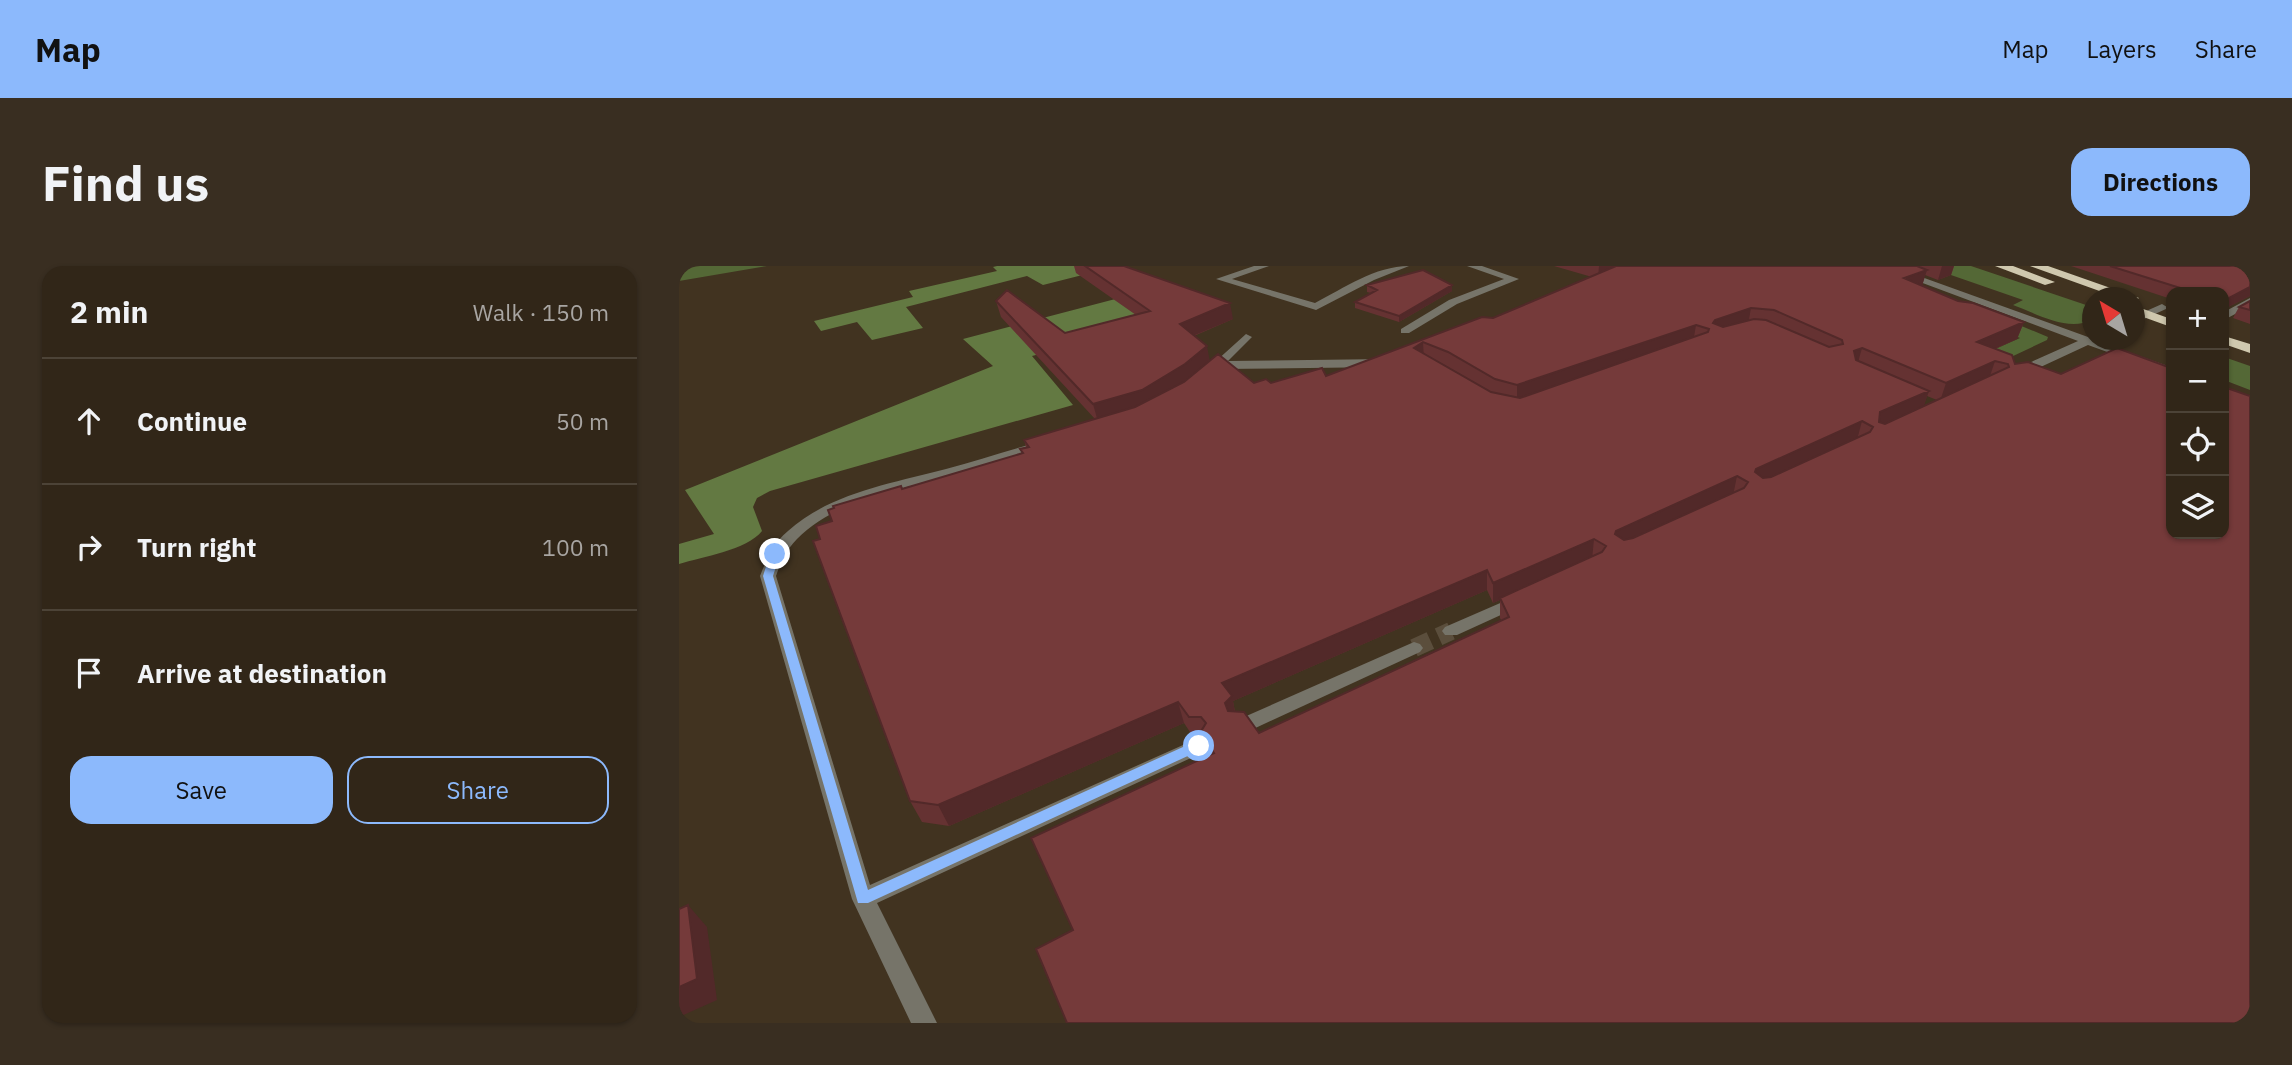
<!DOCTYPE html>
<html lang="en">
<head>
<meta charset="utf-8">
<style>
	body { margin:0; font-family:"IBM Plex Sans",sans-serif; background:#392e21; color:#f1f3f6 }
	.controls { position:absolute; right:21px; top:21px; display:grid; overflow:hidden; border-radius:14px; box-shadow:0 2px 5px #0004 }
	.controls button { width:63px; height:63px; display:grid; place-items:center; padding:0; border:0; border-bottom:2px solid #4c4337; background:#312618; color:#f1f3f6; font:35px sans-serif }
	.compass { position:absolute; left:1403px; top:21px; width:63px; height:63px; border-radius:50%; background:#312618; box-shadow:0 2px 5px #0004; rotate:322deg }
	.stop { position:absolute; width:21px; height:21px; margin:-16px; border:5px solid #8cb9fc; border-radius:50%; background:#fff }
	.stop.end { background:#8cb9fc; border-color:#fff; box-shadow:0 2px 7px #0008 }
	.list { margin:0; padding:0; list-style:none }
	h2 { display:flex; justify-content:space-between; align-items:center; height:91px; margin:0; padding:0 28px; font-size:30px }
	h2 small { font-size:23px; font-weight:400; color:#a8a5a2 }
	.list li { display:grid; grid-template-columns:46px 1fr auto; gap:21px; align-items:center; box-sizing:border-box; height:126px; padding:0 28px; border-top:2px solid #4c4337 }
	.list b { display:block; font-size:26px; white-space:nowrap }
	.list em { font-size:23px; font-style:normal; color:#a8a5a2 }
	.actions { display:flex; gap:14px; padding:21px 28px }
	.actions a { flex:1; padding:16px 0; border:2px solid #8cb9fc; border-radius:21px; text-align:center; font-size:24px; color:#8cb9fc }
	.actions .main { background:#8cb9fc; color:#111 }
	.icon { flex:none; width:38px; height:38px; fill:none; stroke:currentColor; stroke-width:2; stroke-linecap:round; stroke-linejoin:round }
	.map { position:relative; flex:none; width:1571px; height:757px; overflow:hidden; border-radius:21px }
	header { display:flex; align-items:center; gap:42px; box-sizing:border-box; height:98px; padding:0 35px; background:#8cb9fc; color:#111 }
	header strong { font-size:33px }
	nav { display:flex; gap:38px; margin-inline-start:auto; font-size:24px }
	.intro { display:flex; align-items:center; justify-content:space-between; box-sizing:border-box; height:168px; padding:0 42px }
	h1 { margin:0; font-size:49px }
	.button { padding:18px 32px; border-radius:21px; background:#8cb9fc; color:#111; font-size:24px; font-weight:700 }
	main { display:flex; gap:42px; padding:0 42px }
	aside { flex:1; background:#312618; border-radius:21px; box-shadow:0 2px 5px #0004 }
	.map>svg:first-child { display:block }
</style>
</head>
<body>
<header>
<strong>Map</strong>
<nav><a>Map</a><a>Layers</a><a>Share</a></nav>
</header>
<div class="intro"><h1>Find us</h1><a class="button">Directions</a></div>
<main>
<aside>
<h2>2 min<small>Walk · 150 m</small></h2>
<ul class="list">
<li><svg class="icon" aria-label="ahead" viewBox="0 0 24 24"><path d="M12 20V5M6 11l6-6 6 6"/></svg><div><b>Continue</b></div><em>50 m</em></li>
<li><svg class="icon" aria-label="right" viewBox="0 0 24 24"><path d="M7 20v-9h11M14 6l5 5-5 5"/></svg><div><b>Turn right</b></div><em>100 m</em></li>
<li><svg class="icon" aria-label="arrive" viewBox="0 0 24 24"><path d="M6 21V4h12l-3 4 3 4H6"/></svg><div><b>Arrive at destination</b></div></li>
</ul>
<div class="actions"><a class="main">Save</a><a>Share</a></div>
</aside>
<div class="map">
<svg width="1571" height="757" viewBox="0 0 1571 757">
	<rect width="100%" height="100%" fill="#413320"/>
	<path fill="#546836" d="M 0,0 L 88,0 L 0,15 Z
		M 1246,0 L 1292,0 L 1413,41 L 1413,54 C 1388,66 1359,48 1334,39 L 1344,34 Z
		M 1328,54 L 1369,71 L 1368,74 L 1332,91 L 1314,84 L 1341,72 L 1310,59 Z
		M 1545,91 L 1571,100 L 1571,124 L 1545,114 Z"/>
	<path fill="#637942" d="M 318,0 L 439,0 L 364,19 L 348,10 L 227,41 L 244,62 L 193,74 L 178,56 L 142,65 L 135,55 L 234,31 L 230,25 L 318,5 L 314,1 Z
		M 486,20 L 473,59 L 353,90 L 394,139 L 91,225 L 78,232 L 74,241 L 83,265 C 68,284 23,291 0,298 L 0,278 L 35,268 L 6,224 L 314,100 L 284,73 Z"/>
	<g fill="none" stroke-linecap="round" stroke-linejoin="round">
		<path stroke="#5b4e3c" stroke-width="18" stroke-dasharray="18 9" stroke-linecap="butt" d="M 735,382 L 772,365"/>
		<path fill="#767469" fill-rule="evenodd" d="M 575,0 L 590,0 L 553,13 L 636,37 C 665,22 696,0 730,0 L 695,14 L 637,44 L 537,13 Z
			M 788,0 L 803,0 L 840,13 L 778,38 L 730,67 L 722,67 L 722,63 L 770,34 L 825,13 Z
			M 1198,0 L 1212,0 L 1409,71 L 1414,70 L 1414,74 L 1492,101 L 1492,109 L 1409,79 L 1340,111 L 1332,111 L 1332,105 L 1399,75 Z
			M 1571,32 L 1571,40 L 1545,54 L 1545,46 Z
			M 1483,38 L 1488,41 L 1487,43 L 1456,57 L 1456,50 Z
			M 567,68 L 573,71 L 549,95 L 707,93 L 713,97 L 707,101 L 542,103 L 534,111 L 526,111 L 526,105 Z
			M 365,175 L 370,176 L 370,182 C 337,191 304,201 271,210 C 221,224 156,234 118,273 C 107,284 102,296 97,310 L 191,619 L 513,475 L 527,475 L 530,480 L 527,485 L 198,637 L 258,757 L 232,757 L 173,633 L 81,310 C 88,293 94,277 109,265 C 151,227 214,217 267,203 C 300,194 332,183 365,175 Z
			M 842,328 L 850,333 L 848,337 L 778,369 L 766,369 L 763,365 L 766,361 Z
			M 735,376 L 741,378 L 744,382 L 741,386 L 570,465 L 556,465 L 553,460 L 556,455 Z"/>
		<path fill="#cfc8ae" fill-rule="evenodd" d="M 1316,0 L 1334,0 L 1376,16 L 1366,19 Z
			M 1351,0 L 1369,0 L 1460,32 L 1456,35 L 1456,32 L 1440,32 Z
			M 1456,40 L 1492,53 L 1492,61 L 1456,48 Z
			M 1545,70 L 1571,78 L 1571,87 L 1545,78 Z"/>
	</g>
	<path fill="#653232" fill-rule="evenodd" d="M 395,0 L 406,0 L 554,53 L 515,70 L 530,96 L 575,117 L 592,117 L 647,110 L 814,52 L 913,11 L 875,0 L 1275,0 L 1272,9 L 1259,14 L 1246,9 L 1243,20 L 1279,35 L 1345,56 L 1338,73 L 1316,83 L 1336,98 L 394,664 L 528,491 L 526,488 L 522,472 L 515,472 L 505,457 L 270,560 L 243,556 L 231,535 L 141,273 L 153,255 L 223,223 L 343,188 L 341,183 L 347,181 L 345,174 L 416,153 L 322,51 L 317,35 L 386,67 L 457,49 L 397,7 ZM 1248,130 L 1258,134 L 1244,140 ZM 808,324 L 814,337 L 821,334 L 821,352 L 822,354 L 580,467 L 556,446 L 554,435 Z
		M 1392,0 L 1571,0 L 1571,30 L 1545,43 L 1545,44 L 1545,26 L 1492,26 L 1492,33 Z
		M 688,19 L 773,25 L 720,56 L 676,42 L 676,36 L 692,27 L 688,26 Z
		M 1571,35 L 1571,58 L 1554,52 L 1560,41 Z"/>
	<path fill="#522929" d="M 920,0 L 948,0 L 919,12 Z
		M 1263,0 L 1275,0 L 1272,9 L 1259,14 Z
		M 1248,4 L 1243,20 L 1225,12 Z
		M 773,19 L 773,25 L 720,56 L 720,50 Z
		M 1571,21 L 1571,30 L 1545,43 L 1550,32 Z
		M 551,37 L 554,53 L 504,74 L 501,58 Z
		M 1072,42 L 1069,59 L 1033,71 L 1034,57 L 1036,54 Z
		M 1345,56 L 1338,73 L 1292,93 L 1298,76 Z
		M 1017,59 L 1014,77 L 838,137 L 838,119 Z
		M 744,76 L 745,94 L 735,82 Z
		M 528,80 L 531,96 L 509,115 L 467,142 L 419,156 L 414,138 Z
		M 1183,82 L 1178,100 L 1175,85 Z
		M 1316,95 L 1310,113 L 1261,135 L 1267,117 Z
		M 1250,125 L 1244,143 L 1195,165 L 1201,146 Z
		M 1183,155 L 1178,174 L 1072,226 L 1077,203 Z
		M 1058,210 L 1054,230 L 935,285 L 936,268 L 937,265 Z
		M 915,273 L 913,294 L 821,332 L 821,334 L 814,337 L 814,317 Z
		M 808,304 L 808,324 L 554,435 L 557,452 L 551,459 L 543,417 Z
		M 499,436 L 505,457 L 270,560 L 259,539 Z
		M 9,639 L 28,661 L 38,734 L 0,751 L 0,721 Z"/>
	<path fill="#753a3a" stroke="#522929" stroke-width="2" fill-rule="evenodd" d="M 406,0 L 445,0 L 551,37 L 501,58 L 528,80 L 506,98 L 463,124 L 414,138 L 317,35 L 328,24 L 386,67 L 471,45 Z
		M 937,0 L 1238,0 L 1248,4 L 1225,12 L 1279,35 L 1294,37 L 1345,56 L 1298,76 L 1333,89 L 1336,98 L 1349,96 L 1382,108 L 1438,82 L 1492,102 L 1492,268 L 1545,268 L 1545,121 L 1571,130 L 1571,757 L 388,757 L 357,683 L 394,664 L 352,572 L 535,487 L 521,467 L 527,457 L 522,451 L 510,451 L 499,436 L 259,539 L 231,535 L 134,275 L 141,273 L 137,260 L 153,255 L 149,244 L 155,242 L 154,240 L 222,220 L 223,223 L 344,187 L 341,183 L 350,181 L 345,174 L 456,141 L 505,116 L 539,88 L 575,117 L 587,113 L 592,117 L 643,102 L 647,110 L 803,51 L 814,52 ZM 1072,42 L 1095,44 L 1163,74 L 1164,78 L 1150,81 L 1087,54 L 1075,53 L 1044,61 L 1034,57 L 1036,54 ZM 1017,59 L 1030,63 L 1029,66 L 841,132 L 812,126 L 735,82 L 744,76 L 769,86 L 816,113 L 838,119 ZM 1183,82 L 1267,117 L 1316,95 L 1329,98 L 1330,101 L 1206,158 L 1200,156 L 1201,146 L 1250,125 L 1177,94 L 1175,85 ZM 1183,155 L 1194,161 L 1191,166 L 1092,211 L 1084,212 L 1076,206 L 1077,203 ZM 1058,210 L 1069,216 L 1065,222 L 954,272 L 945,274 L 936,268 L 937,265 ZM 915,273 L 927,280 L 923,286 L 821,332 L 830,351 L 580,467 L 565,446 L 549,445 L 546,437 L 553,430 L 543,417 L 808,304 L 814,317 Z
		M 1431,0 L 1571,0 L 1571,21 L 1550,32 L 1548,37 L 1545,36 L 1545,26 L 1514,26 Z
		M 744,4 L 773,19 L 720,50 L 676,36 L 698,24 L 688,19 Z
		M 1571,35 L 1571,44 L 1560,41 Z
		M 9,639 L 18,713 L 0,721 L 0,643 Z"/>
	<path fill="#8cb9fc" d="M 96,285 L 101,288 L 94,310 L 189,624 L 515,476 L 520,475 L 526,480 L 524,483 L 189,637 L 179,637 L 84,310 L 91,288 Z"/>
</svg>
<div class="controls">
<button>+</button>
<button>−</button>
<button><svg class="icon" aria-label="locate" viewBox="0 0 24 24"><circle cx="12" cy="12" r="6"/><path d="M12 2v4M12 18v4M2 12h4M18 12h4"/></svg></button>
<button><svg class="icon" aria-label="layers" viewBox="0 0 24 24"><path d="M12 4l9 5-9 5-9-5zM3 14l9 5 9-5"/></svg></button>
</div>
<svg class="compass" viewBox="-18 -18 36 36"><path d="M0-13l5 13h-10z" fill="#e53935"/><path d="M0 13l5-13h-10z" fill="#a8a5a2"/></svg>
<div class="stop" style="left:520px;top:480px"></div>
<div class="stop end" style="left:96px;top:288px"></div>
</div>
</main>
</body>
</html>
